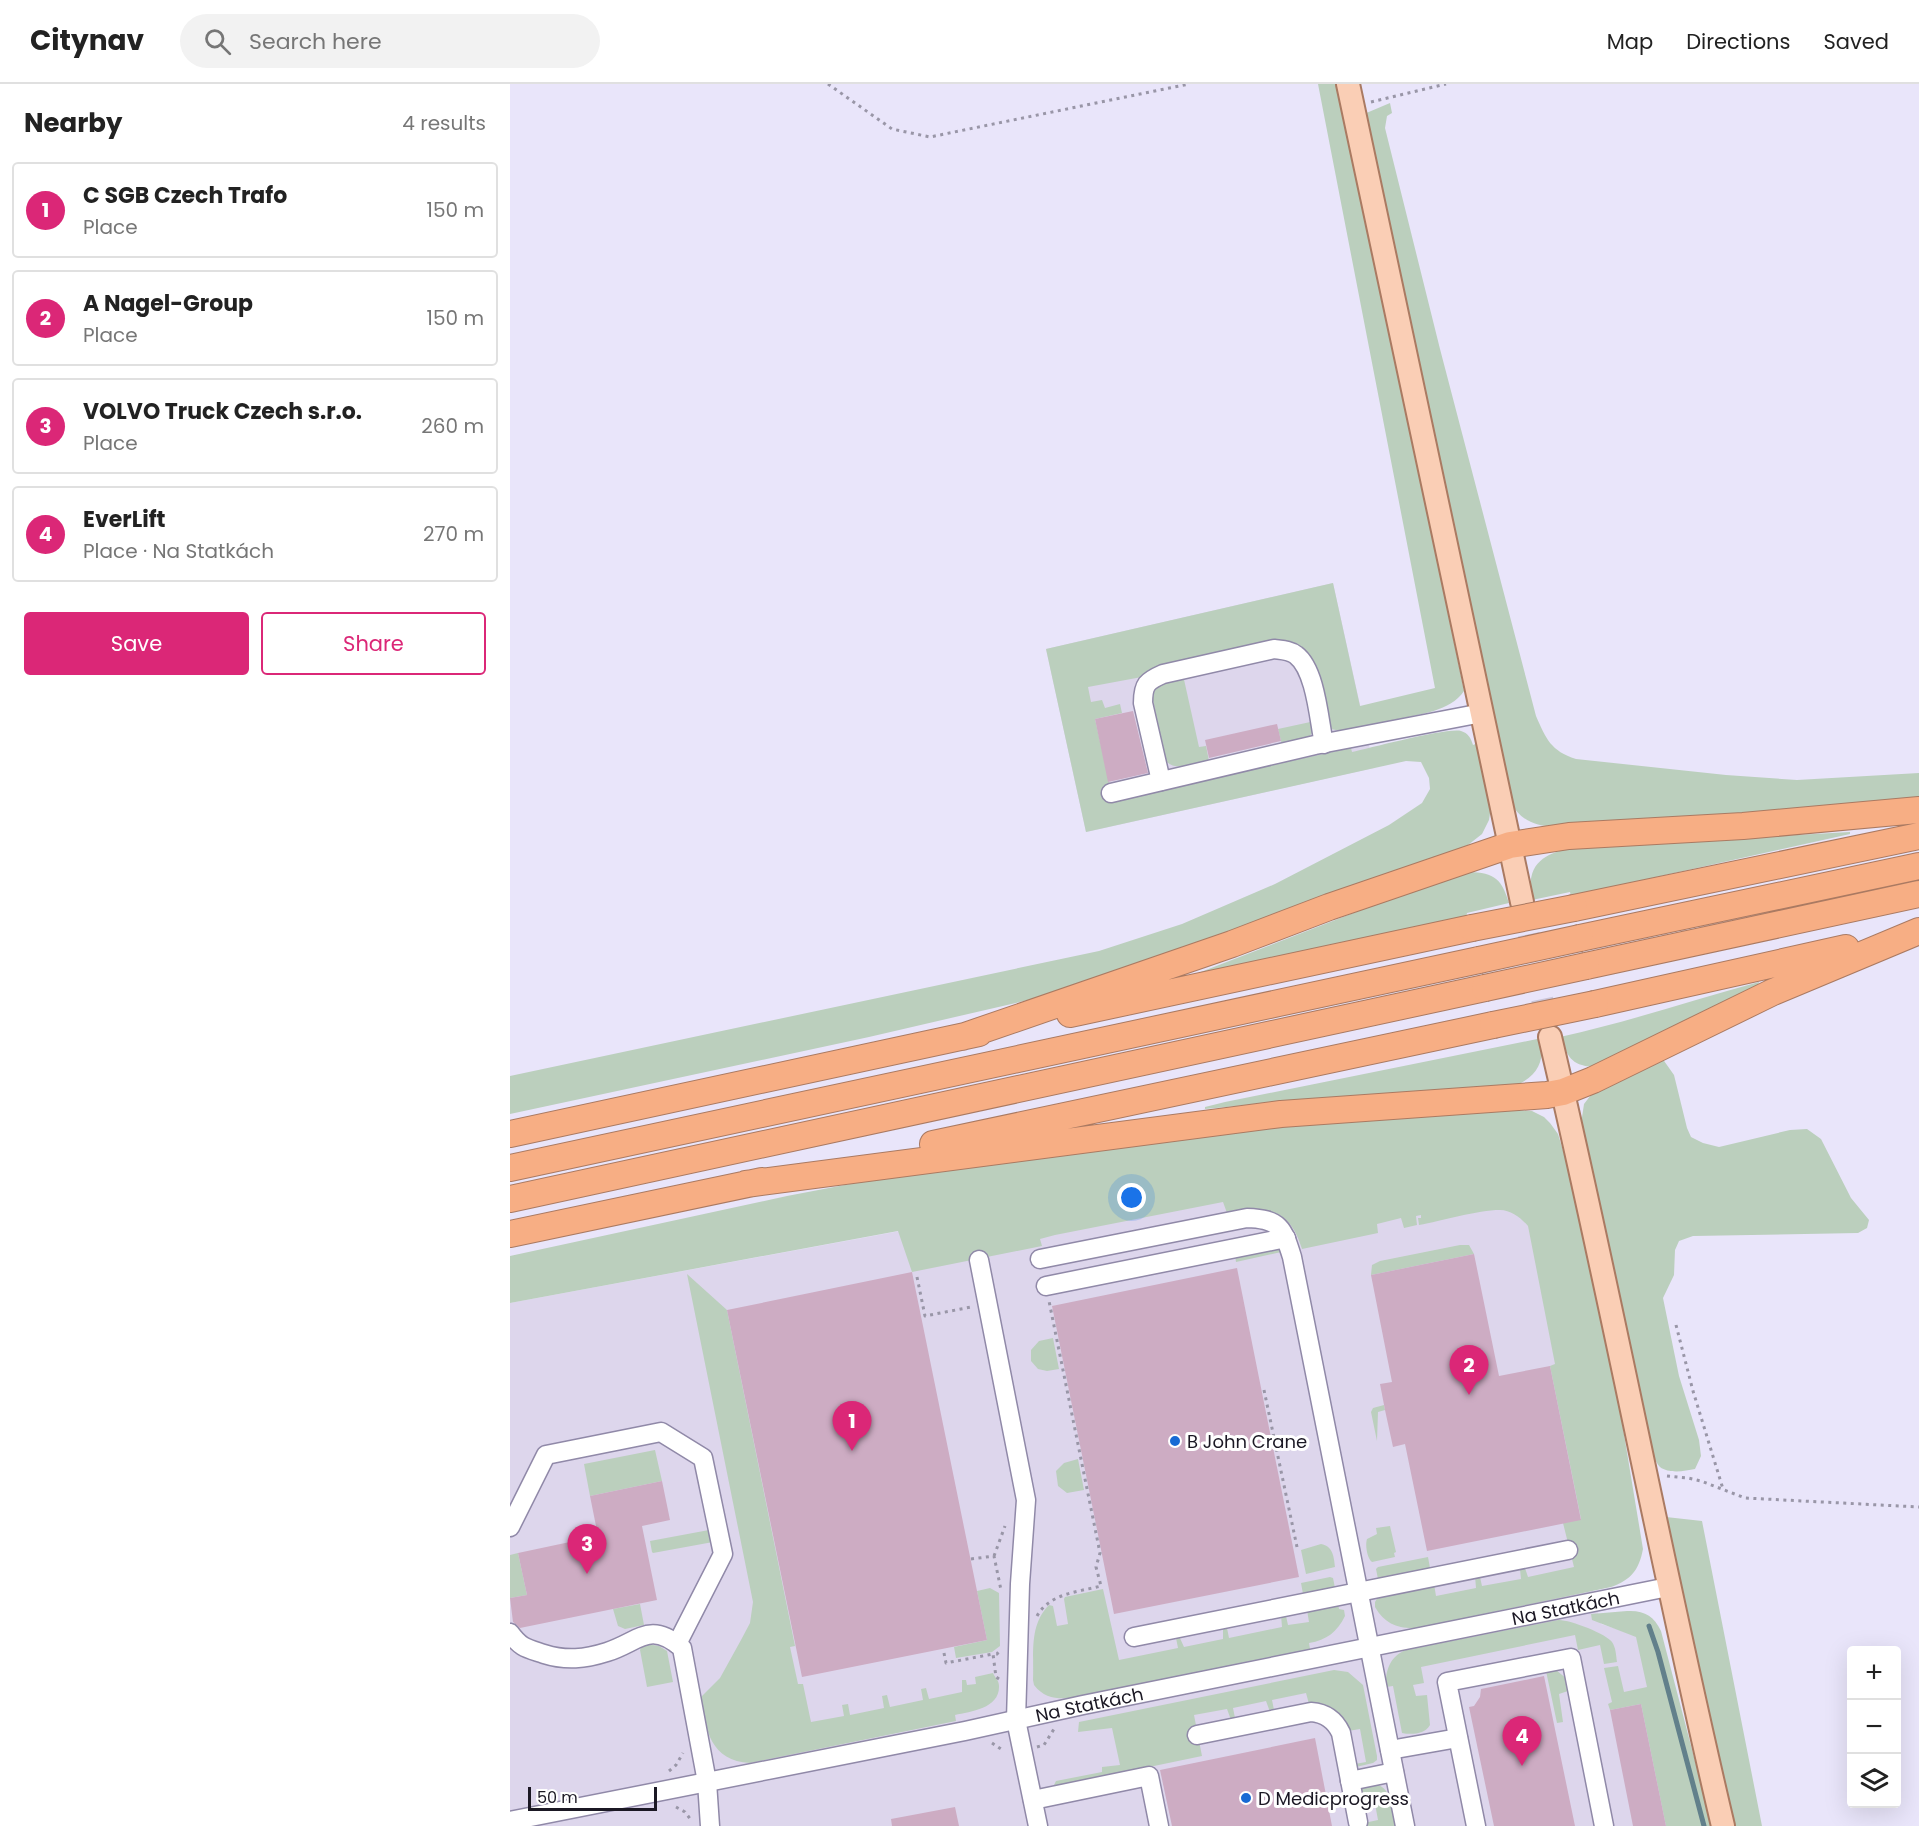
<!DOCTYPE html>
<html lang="en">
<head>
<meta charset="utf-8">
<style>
	body { margin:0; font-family:Poppins,sans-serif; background:#f2f2f2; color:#222 }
	.controls { position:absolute; right:18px; bottom:18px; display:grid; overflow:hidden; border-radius:6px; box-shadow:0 6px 24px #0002 }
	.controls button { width:54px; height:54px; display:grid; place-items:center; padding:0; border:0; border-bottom:2px solid #e0e0e0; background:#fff; color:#222; font:30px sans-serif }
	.scale { position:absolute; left:18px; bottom:15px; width:129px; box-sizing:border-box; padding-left:6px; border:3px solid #1b1824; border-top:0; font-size:16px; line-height:21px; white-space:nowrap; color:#1b1824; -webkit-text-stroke:4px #fff; paint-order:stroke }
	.you { position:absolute; left:622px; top:1114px; width:21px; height:21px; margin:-15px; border:4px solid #fff; border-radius:50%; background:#1a73e8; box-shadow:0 0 0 9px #1a73e833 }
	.badge { display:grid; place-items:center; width:39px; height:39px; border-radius:50%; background:#db2777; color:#fff; font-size:20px; font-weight:700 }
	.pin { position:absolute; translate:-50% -50px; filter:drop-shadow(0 2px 3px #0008) }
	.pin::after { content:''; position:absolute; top:32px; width:21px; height:18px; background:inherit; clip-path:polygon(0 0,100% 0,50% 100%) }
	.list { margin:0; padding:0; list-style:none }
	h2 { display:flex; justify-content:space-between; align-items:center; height:78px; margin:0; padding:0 24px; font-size:26px }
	h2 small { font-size:20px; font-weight:400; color:#767676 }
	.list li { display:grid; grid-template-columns:39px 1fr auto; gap:18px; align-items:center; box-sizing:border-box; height:96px; margin:0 12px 12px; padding:0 12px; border:2px solid #e0e0e0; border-radius:6px }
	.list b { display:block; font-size:22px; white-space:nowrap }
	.list p { margin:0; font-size:20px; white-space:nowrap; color:#767676 }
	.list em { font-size:20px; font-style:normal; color:#767676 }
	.actions { display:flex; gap:12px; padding:18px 24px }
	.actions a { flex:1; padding:14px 0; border:2px solid #db2777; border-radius:6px; text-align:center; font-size:21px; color:#db2777 }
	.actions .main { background:#db2777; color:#fff }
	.icon { flex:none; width:33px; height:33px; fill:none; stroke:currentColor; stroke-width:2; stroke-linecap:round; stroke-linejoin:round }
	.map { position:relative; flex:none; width:1409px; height:1742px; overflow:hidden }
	header { display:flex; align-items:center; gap:36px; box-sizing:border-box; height:84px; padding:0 30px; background:#fff; border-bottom:2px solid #e0e0e0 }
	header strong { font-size:28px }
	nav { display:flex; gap:33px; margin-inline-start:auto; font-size:21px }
	.search { width:420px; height:54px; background:#f2f2f2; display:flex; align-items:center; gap:15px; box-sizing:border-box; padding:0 21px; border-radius:33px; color:#767676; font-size:22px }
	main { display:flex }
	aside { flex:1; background:#fff }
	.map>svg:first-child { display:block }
</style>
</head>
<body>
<header>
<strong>Citynav</strong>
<div class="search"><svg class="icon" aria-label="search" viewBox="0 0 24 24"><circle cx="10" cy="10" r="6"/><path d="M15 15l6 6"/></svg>Search here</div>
<nav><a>Map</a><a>Directions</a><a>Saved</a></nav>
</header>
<main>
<aside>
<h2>Nearby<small>4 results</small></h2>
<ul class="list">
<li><span class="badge">1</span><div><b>C SGB Czech Trafo</b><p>Place</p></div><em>150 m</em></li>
<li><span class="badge">2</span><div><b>A Nagel-Group</b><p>Place</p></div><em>150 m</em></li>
<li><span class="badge">3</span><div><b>VOLVO Truck Czech s.r.o.</b><p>Place</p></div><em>260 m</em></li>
<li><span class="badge">4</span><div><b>EverLift</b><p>Place · Na Statkách</p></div><em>270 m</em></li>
</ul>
<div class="actions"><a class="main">Save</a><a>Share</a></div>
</aside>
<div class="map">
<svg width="1409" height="1742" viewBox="0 0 1409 1742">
	<rect width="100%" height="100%" fill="#e9e5fa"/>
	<path fill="#ddd6ec" d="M 823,499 L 864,684 L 576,748 L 536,565 Z
		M 1006,1096 L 1069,1321 L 1079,1492 L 1091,1540 L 1128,1552 L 1174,1742 L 0,1742 L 0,1219 L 466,1133 Z"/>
	<path fill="#bbcfbd" d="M 808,0 L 829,0 L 954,607 C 940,628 909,630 883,636 L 883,639 L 831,647 L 821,645 L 814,638 L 782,565 L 578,603 L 581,618 L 592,616 L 595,624 L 610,620 L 612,629 L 585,635 L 603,715 L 841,664 L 842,668 C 860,664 939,643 951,647 C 958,649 961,654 963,661 L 968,659 L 981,723 L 979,736 L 972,750 L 958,761 L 864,798 L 570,904 L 359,953 L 0,1030 L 0,992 L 589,867 L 672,840 L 765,800 L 879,741 L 912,719 L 920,705 L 919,694 L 911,678 L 896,677 L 576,748 L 536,565 L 823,499 L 850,622 L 925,604 Z
		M 880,19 L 882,29 L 877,32 L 875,44 L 930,265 L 1026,632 C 1036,655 1041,667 1066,675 L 1216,691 L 1287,696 L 1409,689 L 1409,720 L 1046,743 C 1023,742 1010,736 999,716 L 854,30 Z
		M 673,591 L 689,663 L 696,662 L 699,677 C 686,679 665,688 656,677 L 642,612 L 644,602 Z
		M 805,637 C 803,659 791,657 772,661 L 768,645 Z
		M 1340,748 L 1340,750 L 1061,812 L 1060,808 L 1022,816 C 1015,779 1034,769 1066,763 Z
		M 954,788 C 982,788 991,792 999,819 L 957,829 L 956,833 L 683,891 L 939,792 Z
		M 1249,898 L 1246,908 L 1083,983 C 1060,981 1058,972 1050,953 C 1118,938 1183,916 1249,898 Z
		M 1032,954 C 1034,978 1028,992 1005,1002 L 790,1016 L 695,1025 L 695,1023 L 715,1018 Z
		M 1152,974 L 1164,991 L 1177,1044 L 1181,1053 L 1193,1059 L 1209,1063 L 1280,1046 L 1297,1045 L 1311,1055 L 1341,1114 L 1359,1136 L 1357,1144 L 1348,1149 L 1183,1152 L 1169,1157 L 1165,1166 L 1164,1191 L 1153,1214 L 1169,1292 L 1189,1356 L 1191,1372 L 1185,1385 C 1175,1387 1159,1390 1150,1383 C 1147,1380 1144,1373 1142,1370 L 1071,1040 L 1074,1020 L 1084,1007 Z
		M 1004,1026 L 1022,1027 L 1034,1033 L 1040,1039 L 1048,1050 L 1061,1093 L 1100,1266 L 1133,1465 C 1129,1486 1121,1496 1101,1503 L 907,1544 C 888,1545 875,1540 865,1523 L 865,1518 L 868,1513 L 924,1500 L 926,1512 L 966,1504 L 965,1492 L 970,1493 L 972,1502 L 1011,1495 L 1010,1485 L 1011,1483 L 1015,1484 L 1018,1493 L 1064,1483 L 1053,1439 L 1071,1435 L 1040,1282 L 1045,1280 L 1018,1142 C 1011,1134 1001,1126 990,1126 C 968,1126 931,1137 909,1141 L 908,1134 L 911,1134 L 911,1131 L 906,1132 L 907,1141 L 894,1144 L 891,1134 L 867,1140 L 868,1149 L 792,1165 C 779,1122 754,1123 717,1129 L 713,1118 L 545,1151 L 530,1155 L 532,1162 L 402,1188 L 388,1147 L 0,1219 L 0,1172 L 277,1112 L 455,1078 L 776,1040 Z
		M 770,1161 L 776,1167 L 726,1178 L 725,1171 Z
		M 950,1161 L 959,1161 L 964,1170 L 861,1191 L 862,1181 L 870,1177 Z
		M 177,1190 L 217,1226 L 285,1562 L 280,1563 L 288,1600 L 293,1600 L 301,1638 L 334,1632 L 332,1621 L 338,1620 L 340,1631 L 374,1624 L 372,1612 L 377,1611 L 380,1623 L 413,1616 L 411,1605 L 416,1604 L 419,1615 L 452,1608 L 452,1596 L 456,1596 L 457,1601 L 466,1600 L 465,1593 L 483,1589 C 485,1594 489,1596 489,1602 C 490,1624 461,1628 445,1631 L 446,1637 L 240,1679 C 201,1677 195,1646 191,1613 L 210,1594 L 231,1556 L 240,1539 L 243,1518 Z
		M 543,1254 L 549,1285 L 537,1287 L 528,1285 L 521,1277 L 521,1266 L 529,1257 Z
		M 874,1321 L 875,1326 L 868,1328 L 867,1357 L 861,1328 L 863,1324 Z
		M 145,1366 L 152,1397 L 80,1412 L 74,1380 Z
		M 568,1375 L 574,1406 L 557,1409 L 548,1402 L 546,1387 L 554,1379 Z
		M 1156,1433 L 1192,1437 L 1252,1742 L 1223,1742 Z
		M 880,1442 L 886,1468 L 884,1469 L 885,1473 L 862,1478 C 857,1474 855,1461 857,1455 L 867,1450 L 866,1444 Z
		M 199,1446 L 203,1458 L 143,1469 L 142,1468 L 140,1457 Z
		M 811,1460 C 823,1462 824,1473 825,1483 L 796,1490 L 791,1466 Z
		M 8,1469 L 17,1511 L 0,1514 L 0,1471 Z
		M 918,1473 L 920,1484 L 868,1495 L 866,1485 L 868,1483 Z
		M 820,1493 L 823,1494 L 825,1504 L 793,1510 L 791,1499 Z
		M 480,1504 L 489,1509 L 490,1562 L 482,1568 L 446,1574 L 444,1563 L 477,1556 L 467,1507 Z
		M 593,1505 L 609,1576 L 668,1564 L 666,1554 L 669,1552 L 674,1563 L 713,1555 L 713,1544 L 717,1544 L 719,1554 L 772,1543 L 771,1531 L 776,1532 L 778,1541 L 799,1538 L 797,1526 L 828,1520 L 829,1525 L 834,1526 L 835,1532 C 827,1548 817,1556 799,1559 L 800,1565 L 561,1614 C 546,1615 534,1614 524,1601 L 523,1596 C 524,1569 519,1541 539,1521 L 543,1522 L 547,1542 L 558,1540 L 554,1515 L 555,1513 Z
		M 130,1520 L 134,1541 L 115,1545 L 108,1542 L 103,1525 Z
		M 1117,1527 C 1134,1526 1144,1532 1151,1547 L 1202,1742 L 1156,1742 L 1131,1620 L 1100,1626 L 1098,1620 L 1102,1618 L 1094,1584 L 1108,1582 L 1114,1608 L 1137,1603 L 1126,1553 L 1082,1536 L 1081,1530 Z
		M 1048,1536 C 1058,1535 1097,1550 1102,1558 C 1106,1564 1106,1571 1107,1578 L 1094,1580 L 1090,1561 L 1068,1566 L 1065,1551 L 911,1583 L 914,1599 L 903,1601 L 906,1612 L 917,1611 L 920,1641 C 915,1650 902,1651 892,1649 L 883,1602 L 876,1603 C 875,1587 880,1572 896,1566 Z
		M 137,1560 L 149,1562 L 157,1567 L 163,1598 L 137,1603 L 130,1566 L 132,1562 Z
		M 824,1586 L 838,1588 L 853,1601 L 867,1672 L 867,1676 L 863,1679 L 846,1683 L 845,1680 L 856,1678 L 850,1645 L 838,1647 L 799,1620 L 796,1609 L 762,1616 L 764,1626 L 760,1628 L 756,1617 L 723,1624 L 725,1634 L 721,1636 L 717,1625 L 684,1631 L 692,1672 L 543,1703 L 546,1697 L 592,1688 L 592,1683 L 610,1681 L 602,1644 L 568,1648 L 569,1638 Z
		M 1046,1586 L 1057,1595 L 1061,1606 L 1049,1610 L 1053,1638 L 1047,1639 L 1036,1587 Z
		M 865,1700 C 883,1704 883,1727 886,1742 L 840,1742 L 868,1736 L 863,1709 L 852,1711 L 851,1703 Z"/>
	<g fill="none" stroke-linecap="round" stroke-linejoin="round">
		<path stroke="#62808b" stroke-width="5" d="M 1139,1542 L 1148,1568 L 1194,1742"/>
	</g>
	<path fill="#cdacc3" d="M 623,627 L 638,689 L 598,698 L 585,635 Z
		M 767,640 L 771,657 L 699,674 L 695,656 Z
		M 964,1170 L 989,1292 L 1040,1282 L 1071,1436 L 917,1467 L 895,1360 L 883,1363 L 875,1326 L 870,1300 L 882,1298 L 861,1191 Z
		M 727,1184 L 789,1493 L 604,1530 L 542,1222 Z
		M 402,1188 L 477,1556 L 292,1593 L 217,1226 Z
		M 152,1397 L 160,1436 L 132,1442 L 147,1516 L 10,1544 L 3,1538 L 0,1514 L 17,1511 L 8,1469 L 88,1452 L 80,1412 Z
		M 1034,1592 L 1065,1742 L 984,1742 L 959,1623 L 964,1622 L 970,1613 L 971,1605 Z
		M 1131,1620 L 1156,1742 L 1123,1742 L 1100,1626 Z
		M 805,1654 L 822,1742 L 662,1742 L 650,1686 Z
		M 445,1723 L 449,1742 L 382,1742 L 381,1735 Z"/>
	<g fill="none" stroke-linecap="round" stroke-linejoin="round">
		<path stroke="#cac6da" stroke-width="22" stroke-dasharray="22 11" stroke-linecap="butt" d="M 1012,818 L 1039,948"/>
		<defs>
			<g id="minor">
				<path d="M 651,697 L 633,619 C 633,600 637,597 653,590 L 764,565 C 771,566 780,566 786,571 C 806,586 809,637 814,660"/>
				<path d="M 601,709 L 805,661 L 972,629"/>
				<path d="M 530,1175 L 737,1134 C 770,1135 773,1144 782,1173 L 895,1742"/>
				<path d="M 469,1176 L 516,1416 L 510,1500 L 506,1636 L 528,1742"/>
				<path d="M 536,1202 L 776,1154"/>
				<path d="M 0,1443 L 36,1371 L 151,1348 L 193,1374 L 213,1470 L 167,1560"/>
				<path d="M 0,1549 C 11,1564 16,1564 34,1570 C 56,1577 75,1575 97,1568 C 129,1558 139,1536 172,1564 L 197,1698 L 200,1742"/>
				<path d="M 624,1553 L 1058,1466"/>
				<path d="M 687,1651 L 801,1628 C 815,1629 825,1636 831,1649 L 848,1738"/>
				<path d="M 880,1666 L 948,1654"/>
				<path d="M 840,1697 L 884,1688"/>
				<path d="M 523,1716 L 639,1692 L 649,1742"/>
				<path id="s1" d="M 0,1737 L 455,1647 L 573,1621 L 1158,1503"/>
				<path d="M 966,1742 L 937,1598 L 1061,1574 L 1094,1742"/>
			</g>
			<path id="major" d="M 838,0 L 1012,818
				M 1040,953 C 1102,1215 1151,1480 1213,1742"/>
			<path id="highway" d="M 1064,824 L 1409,752
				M 1070,854 L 1409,782
				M 1076,882 L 1409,810
				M 1085,920 L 1336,864
				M 560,930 L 962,844
				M 452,953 L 722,860 L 819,823 L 1000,761 L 1059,752 L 1233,742 L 1409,726
				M 0,1050 L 469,949
				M 423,1060 L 983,941
				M 0,1084 L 969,876
				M 236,1100 L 771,1030 L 1037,1011 L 1053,1008 L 1083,996 L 1263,908 L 1409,847
				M 0,1115 L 975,904
				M 0,1150 L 252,1097"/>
		</defs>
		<use href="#minor" stroke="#9089a8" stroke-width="21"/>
		<use href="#major" stroke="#aa7a62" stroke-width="26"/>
		<use href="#highway" stroke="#aa7a62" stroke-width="28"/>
		<path stroke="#9996a7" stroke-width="3" stroke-dasharray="3 4.5" stroke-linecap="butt" d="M 318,0 L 382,45 L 420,53 L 679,0
			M 861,18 L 936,0
			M 407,1193 L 415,1232 L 461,1223 L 461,1225
			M 1166,1241 L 1183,1307 L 1213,1405
			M 754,1306 L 787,1463
			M 1157,1392 L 1178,1394 L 1191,1397 L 1235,1414 L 1409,1423
			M 484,1472 L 495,1442
			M 461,1475 L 484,1472 L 491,1506
			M 527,1532 C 540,1509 568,1508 591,1502 L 586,1483 L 590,1469 L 539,1217
			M 434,1569 L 436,1579 L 483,1570
			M 489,1595 L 486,1593 L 483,1570 L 487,1570 L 490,1566
			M 482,1659 L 494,1667
			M 527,1663 L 534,1661 L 544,1645
			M 159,1687 L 166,1681 L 173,1669
			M 166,1723 L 175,1728 L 181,1736"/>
		<use href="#minor" stroke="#fff" stroke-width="18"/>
		<use href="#major" stroke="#faceb5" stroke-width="22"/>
		<use href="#highway" stroke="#f7ae84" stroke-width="26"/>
		<defs>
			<path id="highway-bridge" d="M 962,844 L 1064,824
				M 969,876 L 1070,854
				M 975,904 L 1076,882
				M 983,941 L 1085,920"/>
		</defs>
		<use href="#highway-bridge" stroke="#aa7a62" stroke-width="28" stroke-linecap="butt"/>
		<use href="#highway-bridge" stroke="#f7ae84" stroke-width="26"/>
	</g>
	<g fill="#176ad4" stroke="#fff" stroke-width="2">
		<circle cx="665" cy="1357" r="6"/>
		<circle cx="736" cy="1714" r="6"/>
	</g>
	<g text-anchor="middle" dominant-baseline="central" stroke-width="6" stroke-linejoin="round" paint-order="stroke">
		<g font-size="18" fill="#1b1824" stroke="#fff" text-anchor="start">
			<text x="677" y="1357">B John Crane</text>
			<text x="748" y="1714">D Medicprogress</text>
		</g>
		<g font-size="18" fill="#1b1824" stroke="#fff">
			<text stroke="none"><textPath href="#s1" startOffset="1077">Na Statkách</textPath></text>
			<text stroke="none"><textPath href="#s1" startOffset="591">Na Statkách</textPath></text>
		</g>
	</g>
</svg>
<div class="controls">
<button>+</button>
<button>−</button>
<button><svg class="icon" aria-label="layers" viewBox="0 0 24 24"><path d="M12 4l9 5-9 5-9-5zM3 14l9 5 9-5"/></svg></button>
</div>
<div class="scale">50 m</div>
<div class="you"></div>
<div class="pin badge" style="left:342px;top:1367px">1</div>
<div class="pin badge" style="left:959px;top:1311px">2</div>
<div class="pin badge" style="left:77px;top:1490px">3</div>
<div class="pin badge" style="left:1012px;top:1682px">4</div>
</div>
</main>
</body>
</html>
